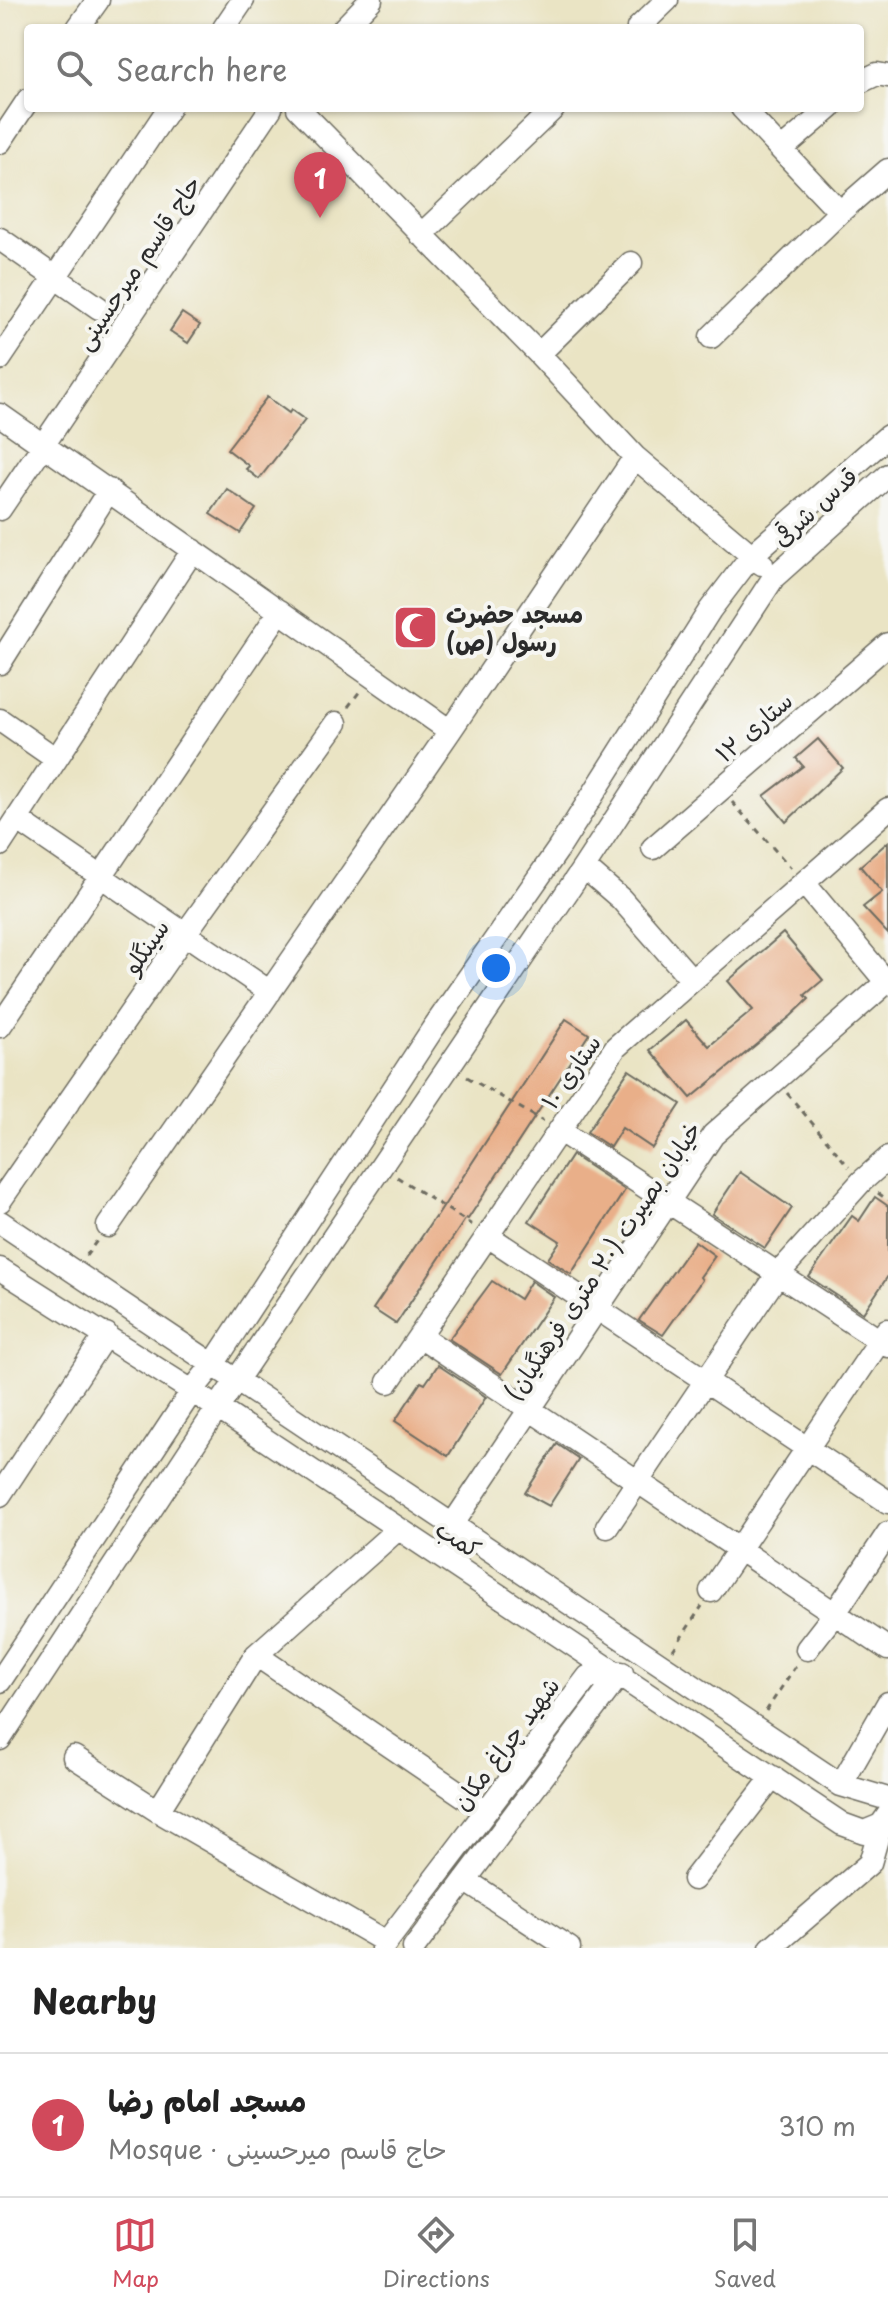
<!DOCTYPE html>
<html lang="en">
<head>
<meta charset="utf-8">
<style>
	body { margin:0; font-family:"Playpen Sans","Playpen Sans Arabic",sans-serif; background:#f2f2f2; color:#222 }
	.you { position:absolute; left:496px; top:968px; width:28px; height:28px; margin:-20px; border:6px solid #fff; border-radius:50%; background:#1a73e8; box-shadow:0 0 0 12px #1a73e833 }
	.badge { display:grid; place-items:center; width:52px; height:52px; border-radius:50%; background:#d1495b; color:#fff; font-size:26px; font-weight:700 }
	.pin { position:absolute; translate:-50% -66px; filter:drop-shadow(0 2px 4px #0008) }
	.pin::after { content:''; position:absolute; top:42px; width:28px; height:24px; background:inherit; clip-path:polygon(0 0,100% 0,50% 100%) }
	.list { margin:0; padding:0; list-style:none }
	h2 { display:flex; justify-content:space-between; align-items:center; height:104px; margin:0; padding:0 32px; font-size:34px }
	h2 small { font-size:26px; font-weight:400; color:#767676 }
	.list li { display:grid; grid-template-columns:52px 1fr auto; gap:24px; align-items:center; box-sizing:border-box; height:144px; padding:0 32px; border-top:2px solid #e0e0e0 }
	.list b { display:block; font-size:30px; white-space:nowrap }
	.list p { margin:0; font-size:26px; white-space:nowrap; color:#767676 }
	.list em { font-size:26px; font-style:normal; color:#767676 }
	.icon { flex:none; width:44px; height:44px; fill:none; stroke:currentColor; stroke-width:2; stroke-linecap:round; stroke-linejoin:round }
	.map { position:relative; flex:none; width:888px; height:1948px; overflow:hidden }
	.search { position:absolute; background:#fff; box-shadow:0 2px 6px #0004; left:24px; right:24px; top:24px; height:88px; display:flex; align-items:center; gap:20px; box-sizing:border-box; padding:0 28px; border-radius:8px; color:#767676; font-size:30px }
	.sheet { height:248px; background:#fff }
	nav { display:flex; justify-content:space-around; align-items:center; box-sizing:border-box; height:112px; border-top:2px solid #e0e0e0; background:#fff; font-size:22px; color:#767676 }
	nav a { display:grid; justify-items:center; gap:4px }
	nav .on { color:#d1495b }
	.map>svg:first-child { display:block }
</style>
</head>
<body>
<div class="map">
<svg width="888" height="1948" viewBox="0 0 888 1948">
	<rect width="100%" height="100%" fill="#f6f6f2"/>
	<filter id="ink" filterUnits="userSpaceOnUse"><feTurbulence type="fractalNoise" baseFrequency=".0125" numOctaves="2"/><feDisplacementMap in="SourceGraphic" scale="16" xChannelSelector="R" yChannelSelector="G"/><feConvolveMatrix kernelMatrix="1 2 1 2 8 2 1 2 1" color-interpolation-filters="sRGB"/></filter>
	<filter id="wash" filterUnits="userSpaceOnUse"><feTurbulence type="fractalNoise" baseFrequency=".006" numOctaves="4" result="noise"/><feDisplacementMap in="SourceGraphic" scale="32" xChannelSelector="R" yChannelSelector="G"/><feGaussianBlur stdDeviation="1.8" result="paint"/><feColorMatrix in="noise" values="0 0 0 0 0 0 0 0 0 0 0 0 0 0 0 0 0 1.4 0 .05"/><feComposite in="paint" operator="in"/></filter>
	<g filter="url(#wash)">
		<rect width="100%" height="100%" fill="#eae4c4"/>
		<g id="blocks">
			<path fill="#e9af89" d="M 182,313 L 200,325 L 188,343 L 170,331 Z
				M 267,397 L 289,413 L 291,410 L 305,420 L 259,479 L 246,469 L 249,466 L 227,449 Z
				M 227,489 L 256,509 L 240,533 L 210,514 Z
				M 818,739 L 843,768 L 786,822 L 764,796 L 803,766 L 796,758 Z
				M 888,842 L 888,934 L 863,907 L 882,892 L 860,866 Z
				M 783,933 L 823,980 L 805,995 L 809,999 L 791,1016 L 691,1098 L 650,1050 L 686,1020 L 709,1046 L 753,1010 L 728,981 Z
				M 566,1019 L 589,1034 L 468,1219 L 466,1218 L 396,1324 L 373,1309 L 435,1217 L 436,1218 Z
				M 629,1070 L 681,1104 L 652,1148 L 622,1128 L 610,1147 L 587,1132 Z
				M 572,1155 L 625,1190 L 571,1274 L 548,1259 L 560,1241 L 529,1221 Z
				M 740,1172 L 792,1208 L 765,1248 L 712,1214 Z
				M 875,1197 L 888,1206 L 888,1276 L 863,1313 L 809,1277 L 852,1216 L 859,1221 Z
				M 695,1241 L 715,1256 L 700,1277 L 702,1280 L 663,1335 L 639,1320 Z
				M 492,1281 L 520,1299 L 531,1281 L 554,1297 L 502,1374 L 449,1339 Z
				M 438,1365 L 486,1397 L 448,1456 L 395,1421 L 421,1382 L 425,1384 Z
				M 557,1444 L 579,1459 L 549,1506 L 525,1493 Z"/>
		</g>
	</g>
	<g filter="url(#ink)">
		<use href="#blocks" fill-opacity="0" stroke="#6e6c61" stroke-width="2"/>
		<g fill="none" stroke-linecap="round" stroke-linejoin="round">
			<defs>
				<path id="minor" d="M 78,28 L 98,0
					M 224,28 L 243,0
					M 344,28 L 371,0
					M 638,28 L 667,0
					M 860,82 L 877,74 L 888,76
					M 298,108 L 539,354 L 635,457 L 762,564
					M 742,108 L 840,212
					M 0,142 L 28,100
					M 782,149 L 830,108
					M 421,235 L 554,108
					M 0,239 L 99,308
					M 711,337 L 840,212 L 888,170
					M 539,354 L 631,263
					M 0,359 L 169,108
					M 0,415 L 450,731
					M 0,509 L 271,108
					M 0,663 L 109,490
					M 0,720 L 56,759
					M 17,819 L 270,992
					M 0,845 L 193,550
					M 653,848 L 888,644
					M 584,867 L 621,899 L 692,980
					M 804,883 L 888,984
					M 0,1026 L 280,611
					M 560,1131 L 888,1346
					M 0,1201 L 185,934 L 336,723
					M 0,1222 L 841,1785 L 888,1799
					M 108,1226 L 450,731 L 635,457
					M 488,1236 L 888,1502
					M 0,1269 L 192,1391 L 842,1824 L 864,1832 L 881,1825 L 888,1815
					M 420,1336 L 888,1649
					M 388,1382 L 616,1047 L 888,809
					M 0,1495 L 106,1334
					M 453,1524 L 713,1135 L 888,981
					M 607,1527 L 778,1274 L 861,1182 L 888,1158
					M 711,1591 L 887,1330
					M 807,1649 L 835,1613 L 888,1533
					M 256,1655 L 486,1811
					M 0,1681 L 192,1391 L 212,1366 L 432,1030 L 559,848 L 710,610 L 752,555 L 888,436
					M 0,1739 L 217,1409 L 584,867 L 774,577 L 888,475
					M 74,1757 L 158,1811 L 386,1942
					M 841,1785 L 888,1703
					M 158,1811 L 256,1655 L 398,1529
					M 694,1879 L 773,1777
					M 465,1880 L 569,1948
					M 382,1948 L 588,1677 L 622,1673
					M 414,1948 L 620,1674
					M 771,1948 L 870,1863 L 881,1825"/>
			</defs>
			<use href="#minor" stroke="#6e6c61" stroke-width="25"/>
			<path stroke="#6e6c61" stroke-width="3" stroke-dasharray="6 6" stroke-linecap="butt" d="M 348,707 L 360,691
				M 732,802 L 791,868
				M 467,1077 L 543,1121
				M 787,1093 L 849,1167
				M 397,1177 L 472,1225
				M 878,1193 L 888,1200
				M 86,1256 L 98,1239
				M 673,1650 L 702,1606
				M 766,1711 L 797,1664"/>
			<use href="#minor" stroke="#fff" stroke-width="22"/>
		</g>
	</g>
	<defs>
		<symbol id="mosque-square" viewBox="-11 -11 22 22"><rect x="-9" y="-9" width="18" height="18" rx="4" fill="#d1495b" stroke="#f6f6f2"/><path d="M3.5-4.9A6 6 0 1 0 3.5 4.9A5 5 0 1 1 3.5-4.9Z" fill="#fff"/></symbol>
	</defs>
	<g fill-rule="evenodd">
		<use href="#mosque-square" x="390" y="602" width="51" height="51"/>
	</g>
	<g text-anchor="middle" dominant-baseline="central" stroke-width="8" stroke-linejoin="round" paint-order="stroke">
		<g font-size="24" fill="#2b2b2b" stroke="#f6f6f2">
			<text transform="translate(137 262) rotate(-56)">حاج قاسم میرحسینی</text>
			<text transform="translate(814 506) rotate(-42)">قدس شرقی</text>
			<text transform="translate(753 726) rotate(-41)">ستاری ۱۲</text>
			<text transform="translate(145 946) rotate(-55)">سینگلو</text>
			<text transform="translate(570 1071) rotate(-55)">ستاری ۱۰</text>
			<text transform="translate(602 1260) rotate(-56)">خیابان بصیرت (۲۰ متری فرهنگیان)</text>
			<text transform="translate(459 1538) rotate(33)">کمب</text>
			<text transform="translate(505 1743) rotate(-53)">شهید چراغ مکان</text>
		</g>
		<g font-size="24" font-weight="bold" fill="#2b2b2b" stroke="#f6f6f2" text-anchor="start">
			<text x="446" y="613">مسجد حضرت<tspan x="446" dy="28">رسول (ص)</tspan></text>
		</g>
	</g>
</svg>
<div class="you"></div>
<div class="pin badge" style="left:320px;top:218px">1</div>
<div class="search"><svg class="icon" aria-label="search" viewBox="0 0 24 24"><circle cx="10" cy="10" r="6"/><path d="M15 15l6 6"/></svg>Search here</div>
</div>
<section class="sheet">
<h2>Nearby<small></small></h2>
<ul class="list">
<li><span class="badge">1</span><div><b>مسجد امام رضا</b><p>Mosque · حاج قاسم میرحسینی</p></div><em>310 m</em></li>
</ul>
</section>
<nav>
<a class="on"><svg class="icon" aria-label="map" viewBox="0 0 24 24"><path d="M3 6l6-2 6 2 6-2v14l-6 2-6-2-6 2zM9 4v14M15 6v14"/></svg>Map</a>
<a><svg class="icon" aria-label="directions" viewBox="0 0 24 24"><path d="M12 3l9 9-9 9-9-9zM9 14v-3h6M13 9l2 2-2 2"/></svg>Directions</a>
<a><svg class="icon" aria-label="saved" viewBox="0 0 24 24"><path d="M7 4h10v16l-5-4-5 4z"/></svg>Saved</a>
</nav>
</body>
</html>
